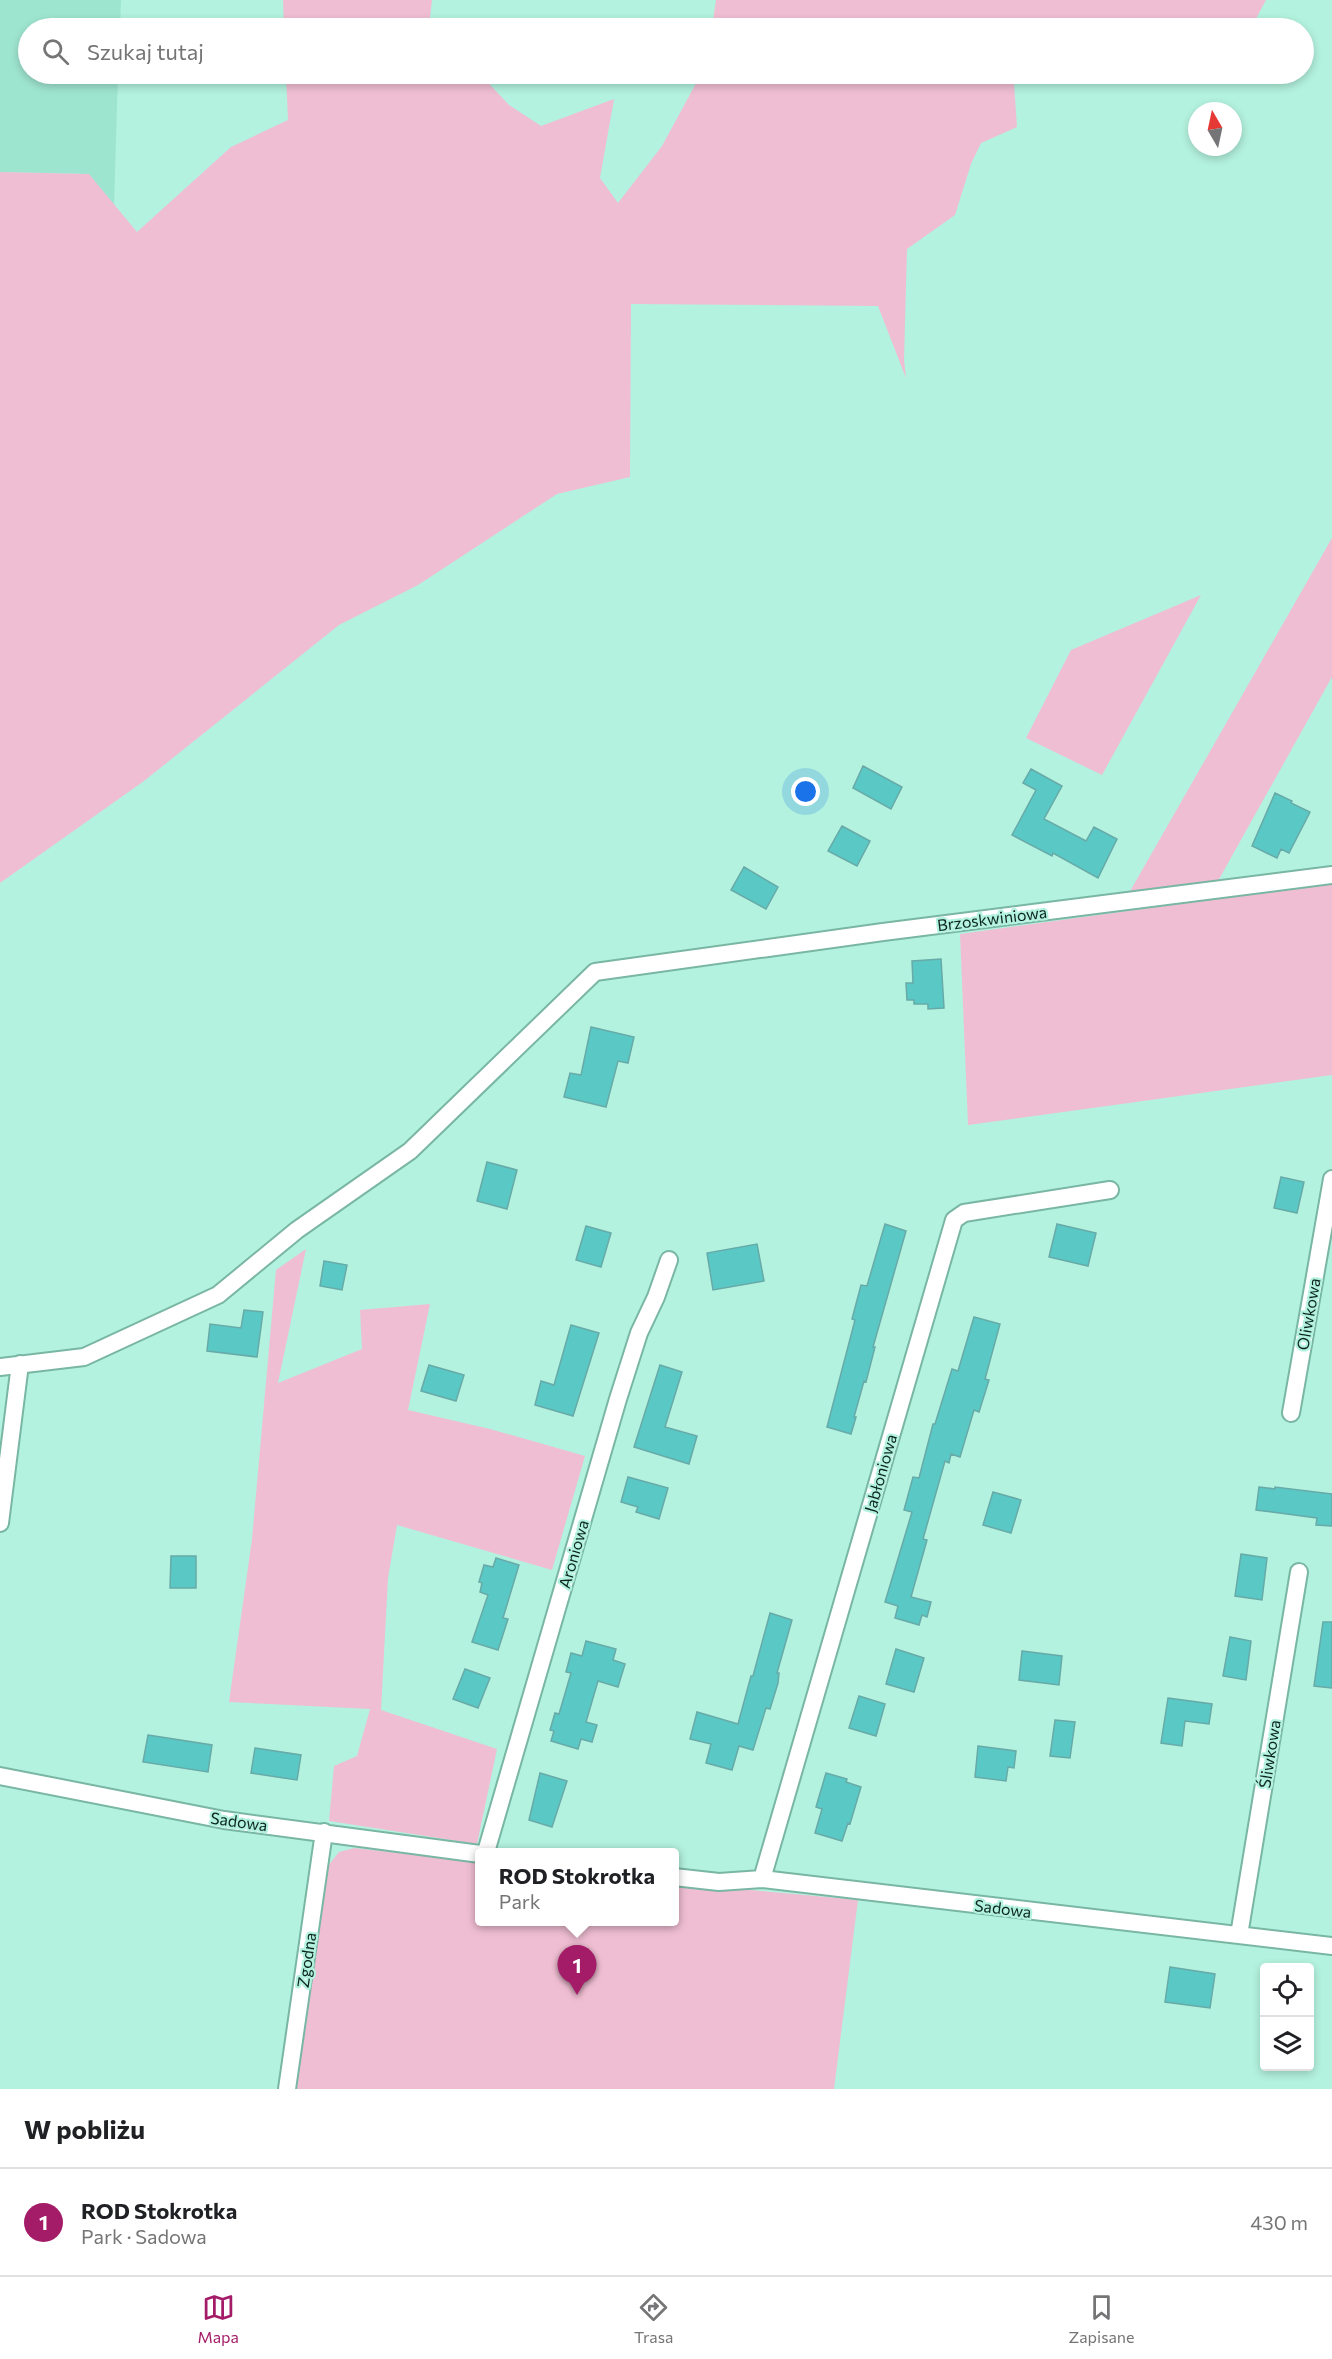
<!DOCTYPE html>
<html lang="pl">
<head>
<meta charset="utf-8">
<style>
	body { margin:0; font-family:Commissioner,sans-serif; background:#f2f2f2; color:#202124 }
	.controls { position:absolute; right:18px; bottom:18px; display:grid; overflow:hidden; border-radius:6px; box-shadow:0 3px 9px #0003 }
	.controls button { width:54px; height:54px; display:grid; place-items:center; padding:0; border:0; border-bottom:2px solid #e0e0e0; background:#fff; color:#202124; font:30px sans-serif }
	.compass { position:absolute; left:1188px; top:102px; width:54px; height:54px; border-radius:50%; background:#fff; box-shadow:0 3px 9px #0003; rotate:351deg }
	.you { position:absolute; left:806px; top:792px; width:21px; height:21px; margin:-15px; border:4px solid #fff; border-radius:50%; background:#1a73e8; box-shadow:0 0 0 9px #1a73e833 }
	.badge { display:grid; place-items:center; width:39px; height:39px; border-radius:50%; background:#a41c67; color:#fff; font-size:20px; font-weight:700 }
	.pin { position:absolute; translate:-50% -50px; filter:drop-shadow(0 2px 3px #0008) }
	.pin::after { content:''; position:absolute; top:32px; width:21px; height:18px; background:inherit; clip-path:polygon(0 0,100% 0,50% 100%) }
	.popup { position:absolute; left:475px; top:1848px; width:204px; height:78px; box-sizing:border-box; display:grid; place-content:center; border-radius:6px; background:#fff; filter:drop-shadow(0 2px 4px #0005); font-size:20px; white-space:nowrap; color:#757577 }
	.popup b { font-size:22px; color:#202124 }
	.popup::after { content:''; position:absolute; left:50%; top:100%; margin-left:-12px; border:12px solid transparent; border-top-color:#fff }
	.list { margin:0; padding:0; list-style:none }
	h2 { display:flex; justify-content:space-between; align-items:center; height:78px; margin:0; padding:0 24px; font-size:26px }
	h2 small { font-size:20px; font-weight:400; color:#757577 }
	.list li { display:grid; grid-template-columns:39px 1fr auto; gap:18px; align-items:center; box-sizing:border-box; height:108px; padding:0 24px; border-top:2px solid #e0e0e0 }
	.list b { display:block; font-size:22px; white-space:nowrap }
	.list p { margin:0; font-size:20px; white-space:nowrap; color:#757577 }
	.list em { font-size:20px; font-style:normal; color:#757577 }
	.icon { flex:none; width:33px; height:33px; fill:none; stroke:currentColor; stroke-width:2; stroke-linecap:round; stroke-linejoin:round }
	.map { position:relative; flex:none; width:1332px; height:2089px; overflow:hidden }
	.search { position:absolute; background:#fff; box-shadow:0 3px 9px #0003; left:18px; right:18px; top:18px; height:66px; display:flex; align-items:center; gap:15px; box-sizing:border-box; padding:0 21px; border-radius:33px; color:#757577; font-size:22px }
	.sheet { height:186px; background:#fff }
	nav { display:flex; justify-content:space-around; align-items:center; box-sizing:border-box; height:84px; border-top:2px solid #e0e0e0; background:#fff; font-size:16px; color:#757577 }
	nav a { display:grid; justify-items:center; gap:3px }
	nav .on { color:#a41c67 }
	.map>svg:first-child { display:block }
</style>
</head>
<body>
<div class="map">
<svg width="1332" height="2089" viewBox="0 0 1332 2089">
	<rect width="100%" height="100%" fill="#b3f2de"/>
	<path fill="#9ee5cf" d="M 0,0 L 121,0 L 120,28 L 28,28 L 28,74 L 118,74 L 114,206 L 89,174 L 0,172 Z"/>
	<path fill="#f0bed2" d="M 283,0 L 432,0 L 430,18 L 439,28 L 284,28 Z
		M 716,0 L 1266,0 L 1251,28 L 712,28 Z
		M 286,74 L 480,74 L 509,105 L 541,126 L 614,99 L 600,178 L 618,203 L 662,146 L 701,74 L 1034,74 L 1014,83 L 1017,127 L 981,143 L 971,164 L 955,215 L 907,249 L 904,360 L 906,378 L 878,306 L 631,304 L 630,477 L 557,494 L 418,585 L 339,625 L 144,781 L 0,883 L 0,172 L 89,174 L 137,232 L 231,147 L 288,120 Z
		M 1332,538 L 1332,677 L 1218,881 L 1129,893 Z
		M 1201,595 L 1102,775 L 1026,738 L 1071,650 Z
		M 1332,883 L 1332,1075 L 968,1125 L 960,934 Z
		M 306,1249 L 278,1383 L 362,1349 L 360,1310 L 430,1304 L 408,1410 L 490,1429 L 585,1456 L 552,1570 L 397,1525 L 388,1578 L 381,1710 L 497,1749 L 477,1844 L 329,1821 L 334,1766 L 357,1756 L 370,1709 L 229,1702 L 252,1539 L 276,1270 Z
		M 354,1848 L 479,1862 L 480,1922 L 674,1922 L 675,1883 L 858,1900 L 834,2089 L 294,2089 L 327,1867 L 339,1852 Z"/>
	<path fill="#5ac8c5" stroke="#67aaa8" stroke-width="1.5" d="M 863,766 L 902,787 L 891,809 L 853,788 Z
		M 1031,769 L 1062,786 L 1044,819 L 1086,841 L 1094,827 L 1117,839 L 1098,878 L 1053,853 L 1052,856 L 1012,835 L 1036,790 L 1023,783 Z
		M 1275,793 L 1292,801 L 1291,803 L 1310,812 L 1289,853 L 1281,849 L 1277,858 L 1252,846 Z
		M 842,826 L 870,841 L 857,866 L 828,851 Z
		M 744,867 L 778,887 L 766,909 L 731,890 Z
		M 941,959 L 944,1008 L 928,1009 L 928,1004 L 914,1004 L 914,1000 L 907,1000 L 906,983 L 913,983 L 912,961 Z
		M 591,1027 L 634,1037 L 628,1063 L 618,1061 L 606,1107 L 564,1097 L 570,1073 L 581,1075 Z
		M 487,1162 L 517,1170 L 507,1209 L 477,1201 Z
		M 1281,1177 L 1304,1182 L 1297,1213 L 1274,1208 Z
		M 885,1224 L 906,1231 L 873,1347 L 875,1347 L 866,1382 L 864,1381 L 854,1417 L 856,1417 L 851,1434 L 827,1427 L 855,1320 L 852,1319 L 861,1285 L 867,1286 Z
		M 1057,1224 L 1096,1233 L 1088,1266 L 1049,1257 Z
		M 586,1226 L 611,1233 L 601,1267 L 576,1260 Z
		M 757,1244 L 764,1281 L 713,1290 L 707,1253 Z
		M 324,1261 L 347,1265 L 342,1290 L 320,1286 Z
		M 244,1310 L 263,1312 L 257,1357 L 207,1351 L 210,1324 L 241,1328 Z
		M 974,1317 L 1000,1324 L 985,1379 L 989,1380 L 979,1412 L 974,1410 L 960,1457 L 951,1454 L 949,1463 L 945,1461 L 923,1539 L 927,1540 L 911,1597 L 931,1602 L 927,1617 L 922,1615 L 919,1625 L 895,1618 L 898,1606 L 885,1602 L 912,1512 L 904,1510 L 913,1477 L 919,1478 L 933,1424 L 935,1424 L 952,1369 L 958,1371 Z
		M 571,1325 L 599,1333 L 573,1416 L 535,1405 L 541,1381 L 554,1385 Z
		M 429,1365 L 464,1375 L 456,1401 L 421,1391 Z
		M 660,1365 L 682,1372 L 665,1427 L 697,1436 L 689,1464 L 634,1447 Z
		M 628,1477 L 668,1488 L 659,1519 L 636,1512 L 638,1507 L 621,1502 Z
		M 1259,1487 L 1275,1489 L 1275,1487 L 1332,1494 L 1332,1526 L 1316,1525 L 1317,1518 L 1256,1510 Z
		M 993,1492 L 1021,1500 L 1011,1533 L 983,1525 Z
		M 1241,1554 L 1267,1558 L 1262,1600 L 1235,1596 Z
		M 171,1556 L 196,1556 L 196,1588 L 170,1588 Z
		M 496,1558 L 519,1565 L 503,1618 L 508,1619 L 498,1650 L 472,1642 L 488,1595 L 480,1592 L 482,1583 L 479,1582 L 484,1565 L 493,1567 Z
		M 770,1613 L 792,1620 L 777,1673 L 779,1673 L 778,1683 L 770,1709 L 766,1708 L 753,1750 L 739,1746 L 732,1770 L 706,1763 L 711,1744 L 690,1739 L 697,1712 L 738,1724 L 751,1676 L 753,1676 Z
		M 1323,1622 L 1332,1622 L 1332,1688 L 1314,1686 Z
		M 1230,1637 L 1251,1641 L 1246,1680 L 1223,1676 Z
		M 586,1641 L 616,1649 L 613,1660 L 625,1664 L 618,1687 L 598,1681 L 586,1722 L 597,1725 L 592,1742 L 581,1739 L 578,1749 L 551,1741 L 554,1731 L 550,1730 L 555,1713 L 559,1714 L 571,1673 L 566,1672 L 571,1653 L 582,1656 Z
		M 896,1649 L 924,1658 L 914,1692 L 886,1684 Z
		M 1022,1651 L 1062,1656 L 1059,1685 L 1019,1680 Z
		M 465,1669 L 490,1678 L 478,1708 L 453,1699 Z
		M 859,1696 L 885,1704 L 876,1736 L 849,1728 Z
		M 1168,1698 L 1212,1704 L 1209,1724 L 1185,1721 L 1182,1746 L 1161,1743 Z
		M 1055,1720 L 1075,1722 L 1070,1758 L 1050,1756 Z
		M 148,1735 L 212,1745 L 208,1772 L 143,1762 Z
		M 978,1746 L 1016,1751 L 1014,1768 L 1008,1767 L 1006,1781 L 975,1777 Z
		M 255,1748 L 301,1755 L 297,1780 L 251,1773 Z
		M 540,1773 L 567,1781 L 552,1827 L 529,1820 Z
		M 826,1773 L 847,1779 L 846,1782 L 861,1787 L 850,1824 L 848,1823 L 842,1841 L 815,1833 L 822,1809 L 816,1807 Z
		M 1170,1967 L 1215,1974 L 1210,2008 L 1165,2002 Z"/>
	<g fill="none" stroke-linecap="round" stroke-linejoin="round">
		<defs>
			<path id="minor" d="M 0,1367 L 84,1357 L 218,1295 L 297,1230 L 410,1151 L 595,972 L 883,932 L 1332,875
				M 1291,1413 L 1332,1179
				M 0,1523 L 20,1364
				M 0,1776 L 224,1820 L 480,1854
				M 486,1852 L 618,1399 L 639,1333 L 656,1297 L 669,1260
				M 674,1877 L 719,1882 L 762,1879 L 1332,1946
				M 762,1879 L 954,1220 L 964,1213 L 1110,1190
				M 1239,1935 L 1299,1572
				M 287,2089 L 324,1832"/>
		</defs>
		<use href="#minor" stroke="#79b6a3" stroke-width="20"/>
		<use href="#minor" stroke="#fff" stroke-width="16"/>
	</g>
	<g text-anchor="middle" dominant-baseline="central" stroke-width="4.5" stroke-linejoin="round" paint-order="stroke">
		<g font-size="16" fill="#0b251e" stroke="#b3f2de">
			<text transform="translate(992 918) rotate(-7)">Brzoskwiniowa</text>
			<text transform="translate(1308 1314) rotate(-80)">Oliwkowa</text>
			<text transform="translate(880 1473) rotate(-74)">Jabłoniowa</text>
			<text transform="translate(573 1554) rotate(-74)">Aroniowa</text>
			<text transform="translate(1269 1754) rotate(-81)">Śliwkowa</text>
			<text transform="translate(239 1821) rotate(8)">Sadowa</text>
			<text transform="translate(1003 1908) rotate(7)">Sadowa</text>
			<text transform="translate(306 1960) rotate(-82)">Zgodna</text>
		</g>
	</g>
</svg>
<div class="controls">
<button><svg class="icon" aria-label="locate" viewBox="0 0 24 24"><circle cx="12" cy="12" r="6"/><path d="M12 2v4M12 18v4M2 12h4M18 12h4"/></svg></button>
<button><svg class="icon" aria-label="layers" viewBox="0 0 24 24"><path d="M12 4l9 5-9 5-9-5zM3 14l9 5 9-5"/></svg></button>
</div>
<svg class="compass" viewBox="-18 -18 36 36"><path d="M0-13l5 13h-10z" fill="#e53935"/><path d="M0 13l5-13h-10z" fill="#757577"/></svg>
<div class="you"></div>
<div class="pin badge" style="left:577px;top:1995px">1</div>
<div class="popup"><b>ROD Stokrotka</b>Park</div>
<div class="search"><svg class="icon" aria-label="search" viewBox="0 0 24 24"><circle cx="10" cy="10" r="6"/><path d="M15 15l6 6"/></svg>Szukaj tutaj</div>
</div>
<section class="sheet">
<h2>W pobliżu<small></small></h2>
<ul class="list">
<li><span class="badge">1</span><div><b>ROD Stokrotka</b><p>Park · Sadowa</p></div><em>430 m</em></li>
</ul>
</section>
<nav>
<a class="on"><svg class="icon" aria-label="map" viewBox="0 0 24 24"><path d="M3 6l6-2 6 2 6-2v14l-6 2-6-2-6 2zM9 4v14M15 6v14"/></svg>Mapa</a>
<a><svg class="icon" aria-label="directions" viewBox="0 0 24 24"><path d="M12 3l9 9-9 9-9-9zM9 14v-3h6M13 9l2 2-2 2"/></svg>Trasa</a>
<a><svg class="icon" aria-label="saved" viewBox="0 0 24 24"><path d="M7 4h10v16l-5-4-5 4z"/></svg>Zapisane</a>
</nav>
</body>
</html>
